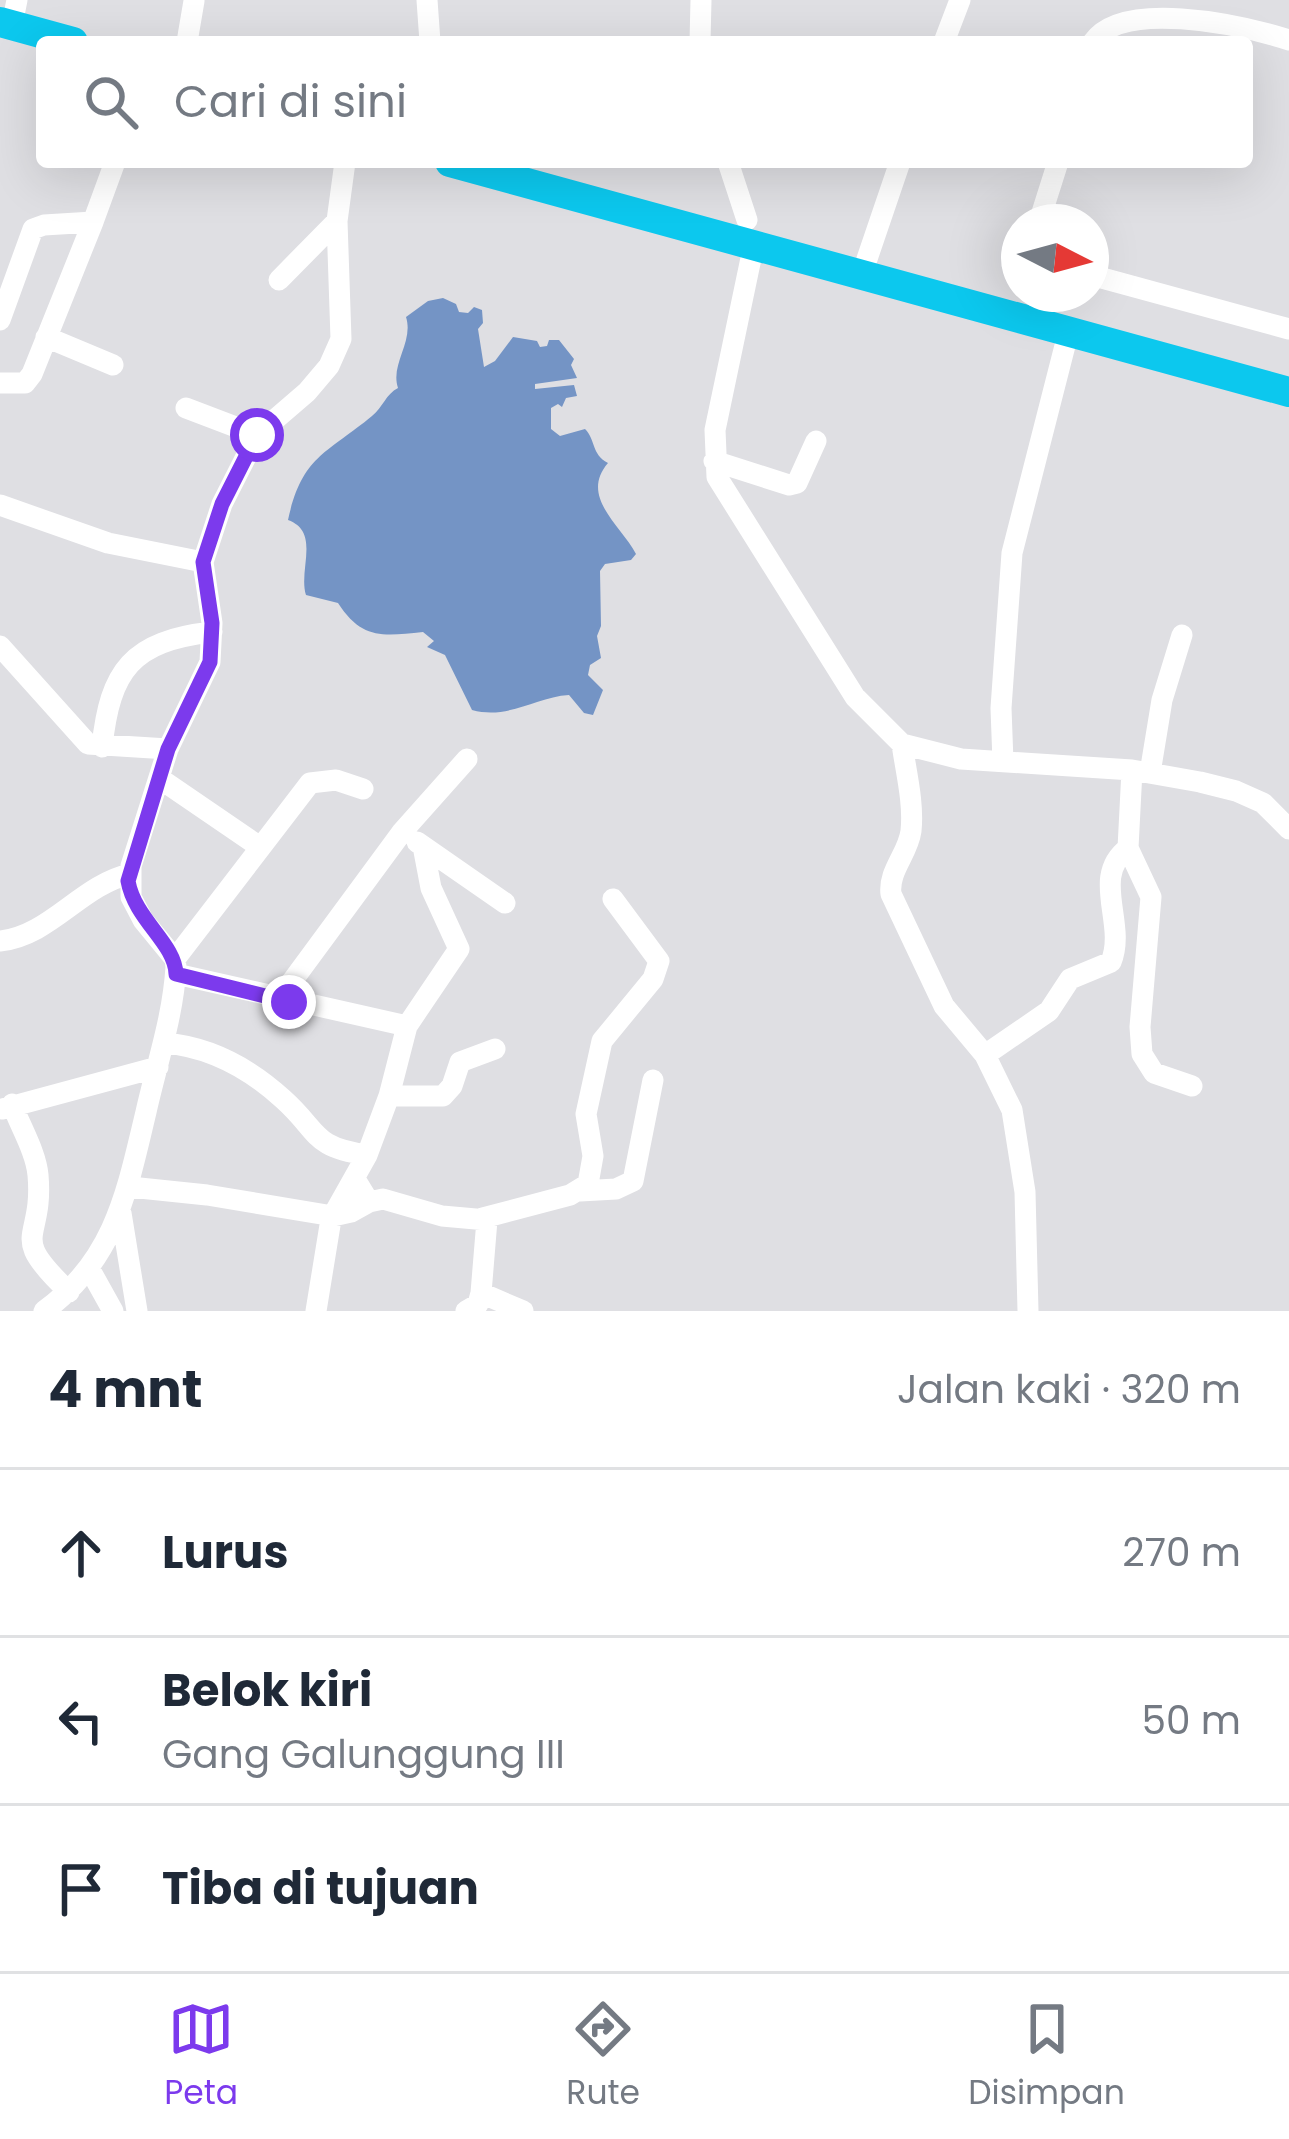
<!DOCTYPE html>
<html lang="id">
<head>
<meta charset="utf-8">
<style>
	body { margin:0; font-family:Poppins,sans-serif; background:#f2f2f3; color:#1f2937 }
	.compass { position:absolute; left:1001px; top:204px; width:108px; height:108px; border-radius:50%; background:#fff; box-shadow:0 12px 48px #0002; rotate:96deg }
	.stop { position:absolute; width:36px; height:36px; margin:-27px; border:9px solid #7c3aed; border-radius:50%; background:#fff }
	.stop.end { background:#7c3aed; border-color:#fff; box-shadow:0 3px 12px #0008 }
	.list { margin:0; padding:0; list-style:none }
	h2 { display:flex; justify-content:space-between; align-items:center; height:156px; margin:0; padding:0 48px; font-size:51px }
	h2 small { font-size:39px; font-weight:400; color:#747a83 }
	.list li { display:grid; grid-template-columns:78px 1fr auto; gap:36px; align-items:center; box-sizing:border-box; height:168px; padding:0 48px; border-top:3px solid #e0e1e3 }
	.list b { display:block; font-size:45px; white-space:nowrap }
	.list p { margin:0; font-size:39px; white-space:nowrap; color:#747a83 }
	.list em { font-size:39px; font-style:normal; color:#747a83 }
	.icon { flex:none; width:66px; height:66px; fill:none; stroke:currentColor; stroke-width:2; stroke-linecap:round; stroke-linejoin:round }
	.map { position:relative; flex:none; width:1289px; height:1311px; overflow:hidden }
	.search { position:absolute; background:#fff; box-shadow:0 12px 48px #0002; left:36px; right:36px; top:36px; height:132px; display:flex; align-items:center; gap:30px; box-sizing:border-box; padding:0 42px; border-radius:12px; color:#747a83; font-size:45px }
	.sheet { height:660px; background:#fff }
	nav { display:flex; justify-content:space-around; align-items:center; box-sizing:border-box; height:168px; border-top:3px solid #e0e1e3; background:#fff; font-size:33px; color:#747a83 }
	nav a { display:grid; justify-items:center; gap:6px }
	nav .on { color:#7c3aed }
	.map>svg:first-child { display:block }
</style>
</head>
<body>
<div class="map">
<svg width="1289" height="1311" viewBox="0 0 1289 1311">
	<rect width="100%" height="100%" fill="#dfdfe3"/>
	<path fill="#7494c5" d="M 443,298 L 456,304 L 459,312 L 468,313 L 474,307 L 482,310 L 483,323 L 478,329 L 484,367 L 495,361 L 513,337 L 537,341 L 540,347 L 547,346 L 549,340 L 559,340 L 574,359 L 571,365 L 577,378 L 535,384 L 535,389 L 574,385 L 577,396 L 566,398 L 562,407 L 558,404 L 551,408 L 551,429 L 560,436 L 585,429 C 596,440 591,454 608,463 C 579,497 621,525 636,554 L 631,560 L 605,564 L 600,571 L 601,626 L 597,636 L 601,658 L 590,665 L 588,675 L 603,690 L 593,715 L 584,713 L 569,695 C 535,697 509,720 472,710 L 445,655 L 427,647 L 434,641 L 423,632 C 383,636 362,640 338,603 L 306,595 C 298,570 321,532 288,520 C 302,456 326,454 372,416 C 383,407 386,394 398,388 C 390,364 414,342 406,317 L 428,301 Z"/>
	<g fill="none" stroke-linecap="round" stroke-linejoin="round">
		<path stroke="#fff" stroke-width="21" d="M 427,0 L 430,42
			M 12,25 L 17,0
			M 187,42 L 194,1
			M 700,42 L 701,0
			M 944,42 L 960,0
			M 1093,42 C 1122,0 1235,23 1289,40
			M 728,162 L 747,220
			M 1039,222 L 1058,162
			M 754,244 L 715,430 L 717,477 L 855,697 L 902,744 L 961,759 L 1132,770 L 1200,782 L 1236,791 L 1263,803 L 1289,829
			M 867,259 L 900,162
			M 1091,275 L 1289,329
			M 279,280 L 337,221
			M 0,320 L 33,229 L 44,225 L 93,222 L 115,162
			M 46,337 L 113,365
			M 0,383 L 25,383 L 32,374 L 93,222
			M 186,408 L 257,435
			M 714,461 L 789,485 L 797,483 L 816,441
			M 0,505 L 108,543 L 203,562
			M 0,646 L 88,744 L 168,749
			M 902,744 C 906,772 914,803 911,831 C 908,854 888,871 891,894 L 944,1006 L 985,1055 L 1012,1110 L 1025,1192 L 1028,1311
			M 102,747 C 110,670 132,641 212,632
			M 1003,762 L 1001,708 L 1012,553 L 1069,330
			M 1132,770 L 1128,848 L 1151,897 L 1140,1027 L 1142,1054 L 1154,1073 L 1192,1086
			M 1150,773 L 1162,700 L 1182,635
			M 159,778 L 260,847
			M 417,842 L 505,903
			M 0,941 C 50,936 81,885 130,874
			M 175,959 L 310,783 L 336,780 L 363,789
			M 176,974 L 407,1026
			M 279,999 L 402,832 L 467,759
			M 165,1043 C 210,1047 249,1068 283,1099 C 320,1132 311,1147 367,1155
			M 985,1055 L 1049,1011 L 1070,979 L 1111,962 C 1127,923 1090,877 1128,848
			M 389,1096 L 443,1096 L 452,1086 L 460,1062 L 495,1049
			M 12,1104 C 20,1126 36,1152 38,1175 C 44,1244 6,1232 69,1292
			M 2,1109 L 158,1067
			M 355,1179 L 369,1202 L 383,1199 L 442,1216 L 487,1220 L 481,1293 L 478,1304 L 466,1311
			M 130,1187 L 207,1195 L 333,1216 L 351,1212 L 369,1202
			M 580,1191 L 616,1189 L 633,1181 L 653,1080
			M 121,1213 L 137,1311
			M 483,1218 L 570,1195 L 588,1184 L 593,1156 L 586,1114 L 602,1041 L 653,979 L 659,961 L 613,899
			M 89,1268 L 113,1311
			M 481,1293 L 523,1311
			M 44,1311 C 115,1260 127,1191 146,1112 C 157,1063 173,1017 176,967 L 175,959 L 143,920 L 131,897 L 131,866 L 168,749 L 210,662 L 212,623 L 203,562 L 222,504 L 257,435 L 307,392 L 329,366 L 341,339 L 337,221 L 345,162
			M 316,1311 L 331,1219 L 367,1155 L 389,1096 L 407,1026 L 459,949 L 431,888 L 423,846"/>
		<path stroke="#0cc8ee" stroke-width="30" d="M 0,22 L 73,42
			M 450,162 L 1289,392"/>
	</g>
	<g fill="none" stroke-linecap="round" stroke-linejoin="round">
		<path stroke="#7c3aed" stroke-width="15" d="M 257,435 L 222,504 L 203,562 L 212,623 L 210,662 L 168,749 L 128,881 C 135,920 175,943 176,974 L 289,1002"/>
	</g>
</svg>
<svg class="compass" viewBox="-18 -18 36 36"><path d="M0-13l5 13h-10z" fill="#e53935"/><path d="M0 13l5-13h-10z" fill="#747a83"/></svg>
<div class="stop" style="left:257px;top:435px"></div>
<div class="stop end" style="left:289px;top:1002px"></div>
<div class="search"><svg class="icon" aria-label="search" viewBox="0 0 24 24"><circle cx="10" cy="10" r="6"/><path d="M15 15l6 6"/></svg>Cari di sini</div>
</div>
<section class="sheet">
<h2>4 mnt<small>Jalan kaki · 320 m</small></h2>
<ul class="list">
<li><svg class="icon" aria-label="ahead" viewBox="0 0 24 24"><path d="M12 20V5M6 11l6-6 6 6"/></svg><div><b>Lurus</b></div><em>270 m</em></li>
<li><svg class="icon" aria-label="left" viewBox="0 0 24 24"><path d="M17 20v-9H6M10 6l-5 5 5 5"/></svg><div><b>Belok kiri</b><p>Gang Galunggung III</p></div><em>50 m</em></li>
<li><svg class="icon" aria-label="arrive" viewBox="0 0 24 24"><path d="M6 21V4h12l-3 4 3 4H6"/></svg><div><b>Tiba di tujuan</b></div></li>
</ul>
</section>
<nav>
<a class="on"><svg class="icon" aria-label="map" viewBox="0 0 24 24"><path d="M3 6l6-2 6 2 6-2v14l-6 2-6-2-6 2zM9 4v14M15 6v14"/></svg>Peta</a>
<a><svg class="icon" aria-label="directions" viewBox="0 0 24 24"><path d="M12 3l9 9-9 9-9-9zM9 14v-3h6M13 9l2 2-2 2"/></svg>Rute</a>
<a><svg class="icon" aria-label="saved" viewBox="0 0 24 24"><path d="M7 4h10v16l-5-4-5 4z"/></svg>Disimpan</a>
</nav>
</body>
</html>
